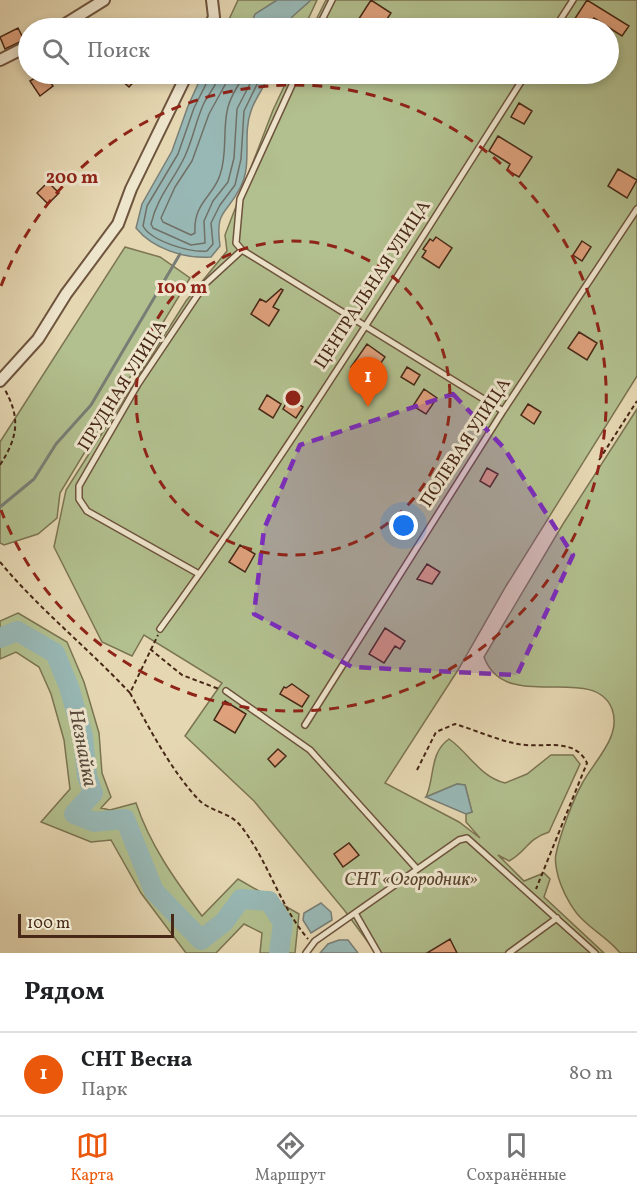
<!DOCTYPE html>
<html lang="ru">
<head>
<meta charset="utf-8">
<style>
	body { margin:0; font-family:Vollkorn,serif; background:#f2f2f2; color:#202124 }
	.scale { position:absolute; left:18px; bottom:15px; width:156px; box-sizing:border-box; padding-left:6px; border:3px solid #472816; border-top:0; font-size:16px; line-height:21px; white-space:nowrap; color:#472816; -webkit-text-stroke:4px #eee5cd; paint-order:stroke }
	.you { position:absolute; left:404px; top:526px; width:21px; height:21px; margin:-15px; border:4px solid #fff; border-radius:50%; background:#1a73e8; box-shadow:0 0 0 9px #1a73e833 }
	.badge { display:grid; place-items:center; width:39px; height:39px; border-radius:50%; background:#ea580c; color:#fff; font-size:20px; font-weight:700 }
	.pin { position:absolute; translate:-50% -50px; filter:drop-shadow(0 2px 3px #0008) }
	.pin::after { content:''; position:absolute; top:32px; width:21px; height:18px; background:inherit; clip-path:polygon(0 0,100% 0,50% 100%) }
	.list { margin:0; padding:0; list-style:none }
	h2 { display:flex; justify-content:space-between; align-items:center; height:78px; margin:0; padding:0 24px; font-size:26px }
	h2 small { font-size:20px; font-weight:400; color:#757577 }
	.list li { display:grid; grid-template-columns:39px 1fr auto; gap:18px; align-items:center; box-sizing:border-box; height:84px; padding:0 24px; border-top:2px solid #e0e0e0 }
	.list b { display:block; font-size:22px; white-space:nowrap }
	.list p { margin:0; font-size:20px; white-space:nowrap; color:#757577 }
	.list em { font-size:20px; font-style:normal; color:#757577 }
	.icon { flex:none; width:33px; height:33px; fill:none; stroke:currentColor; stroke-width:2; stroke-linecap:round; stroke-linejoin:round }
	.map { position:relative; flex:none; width:637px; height:953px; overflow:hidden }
	.search { position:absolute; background:#fff; box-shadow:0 3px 9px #0003; left:18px; right:18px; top:18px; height:66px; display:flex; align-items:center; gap:15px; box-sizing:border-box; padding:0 21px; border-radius:33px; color:#757577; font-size:22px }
	.sheet { height:162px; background:#fff }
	nav { display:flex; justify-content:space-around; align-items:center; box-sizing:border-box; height:84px; border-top:2px solid #e0e0e0; background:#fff; font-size:16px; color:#757577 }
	nav a { display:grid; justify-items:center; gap:3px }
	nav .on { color:#ea580c }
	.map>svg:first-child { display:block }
</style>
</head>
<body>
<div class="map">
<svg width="637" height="953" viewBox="0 0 637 953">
	<rect width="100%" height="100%" fill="#e5d7b2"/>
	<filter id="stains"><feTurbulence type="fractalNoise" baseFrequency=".00333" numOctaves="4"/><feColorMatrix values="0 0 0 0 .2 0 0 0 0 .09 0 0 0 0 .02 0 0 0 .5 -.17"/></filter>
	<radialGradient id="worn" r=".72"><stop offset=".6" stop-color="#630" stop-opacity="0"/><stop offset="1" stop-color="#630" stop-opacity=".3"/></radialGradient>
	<path fill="#b2bf8e" stroke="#7c7452" stroke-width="1.5" d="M 238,0 L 317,0 L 304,28 L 225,28 Z
		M 326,0 L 637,0 L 637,376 L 506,586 L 458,670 L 385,783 L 459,822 L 480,838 L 466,822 L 466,814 L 472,812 L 465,785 L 457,784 L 426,797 C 435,778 429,753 449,739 C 469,753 480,777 505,783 L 527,774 L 551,755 L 573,755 L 580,764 L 549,832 C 527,839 527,851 509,861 L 498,855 L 524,881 L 544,873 L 550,879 L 544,897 L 604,953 L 376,953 L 345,911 L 254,801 L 185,736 L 222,683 L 144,635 L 132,656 L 102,642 L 54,547 L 66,490 L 186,301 L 227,251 L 225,235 L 273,110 L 290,74 L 608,74 L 608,28 L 312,28 Z
		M 125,247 L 160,257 L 190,278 L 60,493 L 57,518 L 38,534 L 4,545 L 0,543 L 0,442 Z
		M 637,409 L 637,953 L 620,953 C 609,939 595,932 583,920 C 574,912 565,896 561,885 C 558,878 554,862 556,854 C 560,835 573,799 583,782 C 595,760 622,736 612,709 C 594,662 505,715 484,657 L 563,524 Z
		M 18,613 L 67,642 L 84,682 L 99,733 L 102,773 L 111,797 L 101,808 L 110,810 L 136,803 C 150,845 175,880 202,916 L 238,879 L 299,914 L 295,953 L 260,953 L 262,933 L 244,924 L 216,953 L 186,953 L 141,893 L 111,840 L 91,842 L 41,822 L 70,789 L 64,740 L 51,694 L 39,667 L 16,652 L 0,659 L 0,621 Z"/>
	<path fill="#98b8b5" stroke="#787e75" stroke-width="1.5" d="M 277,0 L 311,0 L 292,17 L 286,28 L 250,28 L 255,14 Z
		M 207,74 L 269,74 C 265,87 255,98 251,111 C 242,135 253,165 240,188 C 226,216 215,209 220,246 L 211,257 C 185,259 153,249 136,228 L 142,204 L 172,151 L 188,106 L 198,84 Z
		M 457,784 L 465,785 L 472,812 L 466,814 L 426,797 Z
		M 321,903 L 331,912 L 332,920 L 311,933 L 303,920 L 304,913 Z
		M 339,940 L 348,940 L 358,953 L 320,953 L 328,944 Z"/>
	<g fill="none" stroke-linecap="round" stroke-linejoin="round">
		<path stroke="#707066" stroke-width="1.5" d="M 211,74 L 194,108 L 178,154 L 147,206 L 143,226 C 151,241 190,253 207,251 L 213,244 L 211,223 L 220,205 L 235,185 L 241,159 L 244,111 L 262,74
			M 219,74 C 218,84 209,93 204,103 C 196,120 193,139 185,156 C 174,180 157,197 151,224 L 153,228 L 191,245 L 205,243 L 204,221 L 213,201 L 228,182 L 234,158 L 237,109 L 255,74
			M 228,74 L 226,83 L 209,114 L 192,161 L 175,187 L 161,218 L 163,222 L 191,235 L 195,233 C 193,203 213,197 220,175 C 228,153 222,129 228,107 C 231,95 239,84 245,74"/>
		<path stroke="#787e75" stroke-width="3" d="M 0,507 L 34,479 L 56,444 L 91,405 L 180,254"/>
		<path stroke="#98b8b5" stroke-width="20" d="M 0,638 L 17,631 L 55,653 L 69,687 L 83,736 L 87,776 L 93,793 L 74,814 L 94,822 L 125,819 L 154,891 L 201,940 L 224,922 L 241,899 L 269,901 L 283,923 L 279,953"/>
	</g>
	<path fill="#dea17c" stroke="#472816" stroke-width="1.5" d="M 371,0 L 391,13 L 381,28 L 353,28 Z
		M 587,0 L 629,26 L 622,36 L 594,18 L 587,28 L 574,20 Z
		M 18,28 L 24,40 L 5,49 L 0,37 Z
		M 41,74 L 45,74 L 53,86 L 40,96 L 30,81 Z
		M 114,74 L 141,74 L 129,87 Z
		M 519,103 L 532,111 L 524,124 L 511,117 Z
		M 498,136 L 532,157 L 519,177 L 507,170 L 510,164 L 489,151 Z
		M 618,169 L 637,180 L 627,198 L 608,186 Z
		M 48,182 L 59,193 L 48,204 L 37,193 Z
		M 436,237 L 452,248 L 439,268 L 422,257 L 426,251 L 423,249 L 430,239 L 433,241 Z
		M 582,241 L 591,247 L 582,261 L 573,255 Z
		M 281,289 L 283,290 L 273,307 L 279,310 L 269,326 L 251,314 L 260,299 L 266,302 Z
		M 579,332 L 597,343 L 587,360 L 568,348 Z
		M 367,344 L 385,357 L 369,380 L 351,367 Z
		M 407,367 L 420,375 L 414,385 L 401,377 Z
		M 424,389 L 437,398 L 426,414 L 413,406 Z
		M 267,395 L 281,404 L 273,418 L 259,409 Z
		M 289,398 L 303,407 L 296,418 L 283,409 Z
		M 528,404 L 541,412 L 534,424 L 521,415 Z
		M 487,468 L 498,474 L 490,487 L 480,481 Z
		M 240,545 L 255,554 L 245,572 L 229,562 Z
		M 427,564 L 440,572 L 432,584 L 417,579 Z
		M 385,628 L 405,641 L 400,649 L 395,646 L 384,663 L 369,654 Z
		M 292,684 L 309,696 L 302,707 L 280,694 L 284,687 L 286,688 Z
		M 225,701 L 246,714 L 235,733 L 214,720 Z
		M 278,749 L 286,756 L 275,767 L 268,759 Z
		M 349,843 L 359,855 L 343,867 L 334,854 Z
		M 450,939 L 457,953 L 427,953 Z"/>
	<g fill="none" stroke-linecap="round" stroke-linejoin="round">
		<defs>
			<path id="lane" d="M 318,28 L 332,0
				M 555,28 L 573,0
				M 297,74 L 240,199 L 236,243 L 242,250 L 503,411
				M 199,574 L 87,511 L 79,499 L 79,486 L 138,384 L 205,284 L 242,250
				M 160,629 C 290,450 407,261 526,74
				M 226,691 L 310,750 L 417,869
				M 305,725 L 503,411 L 637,209
				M 355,913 L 378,953
				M 306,953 L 315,941 L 459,840 L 467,838 L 595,953
				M 509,953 L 557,918"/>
			<path id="street" d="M 59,28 L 104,0
				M 209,28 L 214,17 L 212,0
				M 0,60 L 28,46
				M 0,381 L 38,339 L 66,294 L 118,224 L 131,189 L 187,74"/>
		</defs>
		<use href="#lane" stroke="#6e543d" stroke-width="8"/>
		<use href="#street" stroke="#6e543d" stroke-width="14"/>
		<path stroke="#472816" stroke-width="2" stroke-dasharray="4.5 3" stroke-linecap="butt" d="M 599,460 L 637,401
			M 0,465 C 18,437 21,418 4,388
			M 0,562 C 39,609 88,648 130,693 L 158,635
			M 150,649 L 182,675 L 219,689
			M 130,693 C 148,726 173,774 200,801 C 211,811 230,813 240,825 C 268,860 279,905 308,939
			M 417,770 L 436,732 L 455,724 C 475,730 497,740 518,744 C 542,749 574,736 587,763 L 536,889"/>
		<use href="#lane" stroke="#eee5cd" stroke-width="5"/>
		<use href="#street" stroke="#eee5cd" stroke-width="10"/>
	</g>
	<path fill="#7b2cbf" fill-opacity="0.2" stroke="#7b2cbf" stroke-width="4.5" stroke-dasharray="12 8" stroke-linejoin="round" d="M 453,394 L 504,448 L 573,555 L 517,675 L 352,667 L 254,614 L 264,529 L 300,445 Z"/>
	<g fill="none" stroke="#8f2418" stroke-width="3" stroke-dasharray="10 8">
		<circle cx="293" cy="398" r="157"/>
		<path d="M1 286A313 313 0 1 1 1 510"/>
	</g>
	<g text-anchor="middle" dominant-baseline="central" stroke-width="6" stroke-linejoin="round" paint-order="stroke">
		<g font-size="18" fill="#472816" stroke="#eee5cd">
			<text transform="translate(373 285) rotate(-57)">ЦЕНТРАЛЬНАЯ УЛИЦА</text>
			<text transform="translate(123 386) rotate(-58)">ПРУДНАЯ УЛИЦА</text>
			<text transform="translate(466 443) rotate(-57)">ПОЛЕВАЯ УЛИЦА</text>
		</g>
		<g font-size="18" font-style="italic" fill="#5c462e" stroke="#eee5cd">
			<text x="411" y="880">СНТ «Огородник»</text>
		</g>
		<g font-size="20" font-style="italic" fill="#5b4c3e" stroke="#eee5cd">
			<text transform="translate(82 748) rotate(79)">Незнайка</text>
		</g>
	</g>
	<circle cx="293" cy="398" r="9" fill="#8f2418" stroke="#eee5cd" stroke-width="3"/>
	<g font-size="18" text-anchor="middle" font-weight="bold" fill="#8f2418" stroke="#eee5cd" stroke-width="6" stroke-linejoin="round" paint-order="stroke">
		<text x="72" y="183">200 m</text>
		<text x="182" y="293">100 m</text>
	</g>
	<rect width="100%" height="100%" filter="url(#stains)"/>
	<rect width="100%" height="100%" fill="url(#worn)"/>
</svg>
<div class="scale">100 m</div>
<div class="you"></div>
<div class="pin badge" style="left:368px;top:407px">1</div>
<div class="search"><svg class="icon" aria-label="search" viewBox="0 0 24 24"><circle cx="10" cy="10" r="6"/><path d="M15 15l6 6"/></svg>Поиск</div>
</div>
<section class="sheet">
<h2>Рядом<small></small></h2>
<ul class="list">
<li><span class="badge">1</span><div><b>СНТ Весна</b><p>Парк</p></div><em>80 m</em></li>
</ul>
</section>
<nav>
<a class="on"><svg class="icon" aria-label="map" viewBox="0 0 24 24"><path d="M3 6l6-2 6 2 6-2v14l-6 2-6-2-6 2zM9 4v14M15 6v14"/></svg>Карта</a>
<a><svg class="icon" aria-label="directions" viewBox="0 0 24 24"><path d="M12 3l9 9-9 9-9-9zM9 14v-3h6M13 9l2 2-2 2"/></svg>Маршрут</a>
<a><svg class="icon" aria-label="saved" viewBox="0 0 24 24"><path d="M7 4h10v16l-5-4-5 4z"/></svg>Сохранённые</a>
</nav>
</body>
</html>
